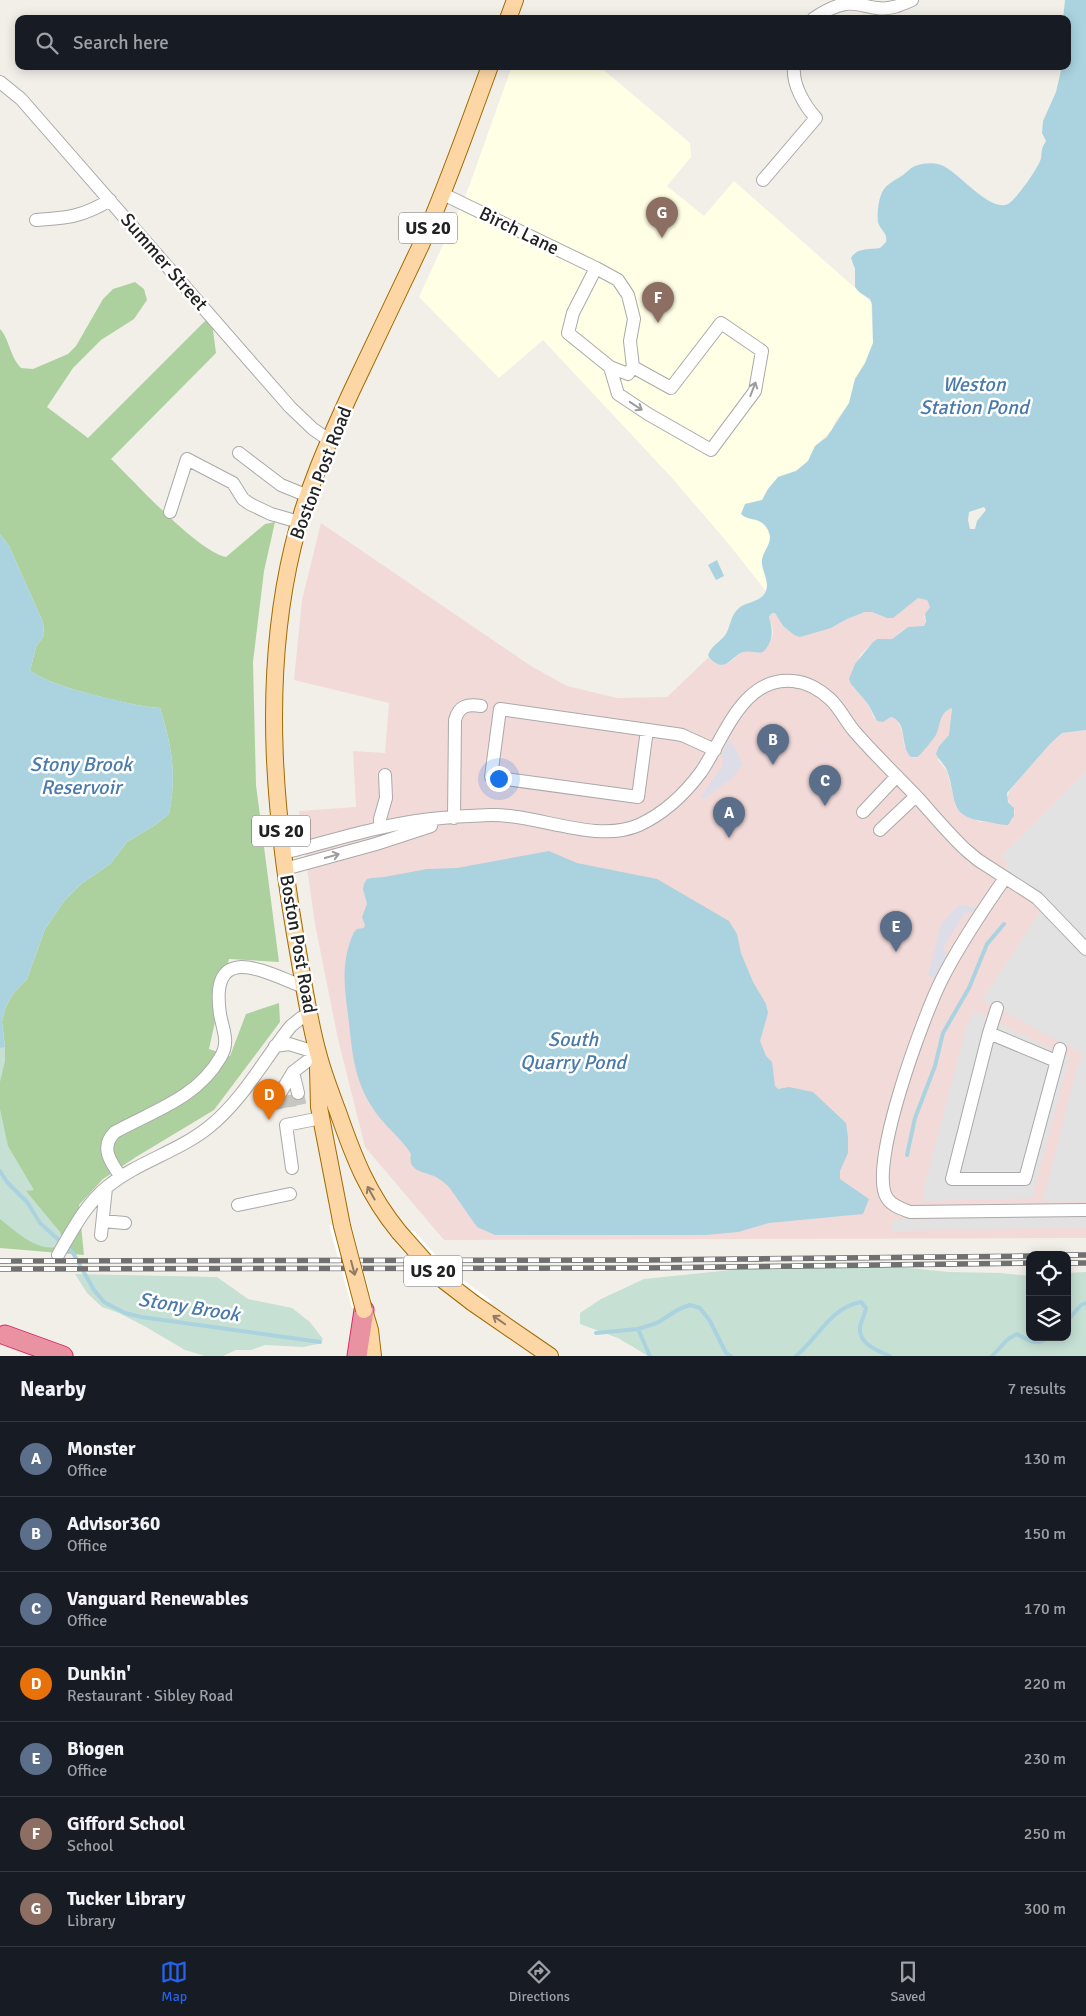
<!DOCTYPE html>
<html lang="en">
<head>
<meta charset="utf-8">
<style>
	body { margin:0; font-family:Signika,sans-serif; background:#20242c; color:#f1f3f6 }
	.controls { position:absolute; right:15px; bottom:15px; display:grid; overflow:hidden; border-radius:10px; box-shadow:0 2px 12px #0003 }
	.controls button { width:45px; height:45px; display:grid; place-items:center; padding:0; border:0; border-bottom:1px solid #363941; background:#171b24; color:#f1f3f6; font:25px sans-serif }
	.you { position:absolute; left:498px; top:778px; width:18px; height:18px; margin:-12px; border:4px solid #fff; border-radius:50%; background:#1a73e8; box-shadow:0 0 0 8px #1a73e833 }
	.badge { display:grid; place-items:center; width:32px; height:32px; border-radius:50%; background:#2563eb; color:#fff; font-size:16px; font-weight:700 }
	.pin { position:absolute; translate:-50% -41px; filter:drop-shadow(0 1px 2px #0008) }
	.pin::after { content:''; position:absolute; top:26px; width:18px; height:15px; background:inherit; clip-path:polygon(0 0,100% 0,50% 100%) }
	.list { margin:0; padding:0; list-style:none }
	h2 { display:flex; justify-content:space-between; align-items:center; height:65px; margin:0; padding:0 20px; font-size:21px }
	h2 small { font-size:16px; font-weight:400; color:#9ea1a6 }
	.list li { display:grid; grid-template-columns:32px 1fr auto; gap:15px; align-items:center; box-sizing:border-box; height:75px; padding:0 20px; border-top:1px solid #363941 }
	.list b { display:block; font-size:19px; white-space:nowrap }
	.list p { margin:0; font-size:16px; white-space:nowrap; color:#9ea1a6 }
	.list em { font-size:16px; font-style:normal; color:#9ea1a6 }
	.icon { flex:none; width:28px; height:28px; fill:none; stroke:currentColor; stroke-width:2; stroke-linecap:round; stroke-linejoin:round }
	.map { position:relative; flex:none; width:1086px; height:1356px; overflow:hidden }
	.search { position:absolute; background:#171b24; box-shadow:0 2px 12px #0003; left:15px; right:15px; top:15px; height:55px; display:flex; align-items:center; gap:12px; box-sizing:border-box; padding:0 18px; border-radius:10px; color:#9ea1a6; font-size:19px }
	.sheet { height:590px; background:#171b24 }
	nav { display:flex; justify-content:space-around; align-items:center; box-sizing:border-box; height:70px; border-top:1px solid #363941; background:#171b24; font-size:14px; color:#9ea1a6 }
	nav a { display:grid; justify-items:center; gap:2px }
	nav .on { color:#2563eb }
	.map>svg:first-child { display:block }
</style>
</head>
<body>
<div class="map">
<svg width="1086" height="1356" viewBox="0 0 1086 1356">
	<rect width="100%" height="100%" fill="#f2efe9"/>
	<path fill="#f2dad9" d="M 321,523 L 531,666 L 567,686 L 617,698 L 667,697 L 709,657 L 711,660 L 729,663 L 740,653 L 747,651 L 757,653 L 768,645 L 773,635 L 773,629 L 769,617 L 772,613 L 775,613 L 783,626 L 794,635 L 804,636 L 809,633 L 831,628 L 847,619 L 865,612 L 872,612 L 887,618 L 918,598 L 924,599 L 927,600 L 930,607 L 924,616 L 926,624 L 923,627 L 903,630 L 892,639 L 877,639 L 872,643 L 860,655 L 851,684 L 868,704 L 874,718 L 883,722 L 891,717 L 898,721 L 903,734 L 904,746 L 914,758 L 920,755 L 937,732 L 943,714 L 947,710 L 952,707 L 949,735 L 939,746 L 938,760 L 947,771 L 956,807 L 964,815 L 980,822 L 1012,821 L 1015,811 L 1007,798 L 1010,790 L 1050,744 L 1062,733 L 1086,730 L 1086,1238 L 444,1240 L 365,1147 L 338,1039 L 315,924 L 299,811 L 356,807 L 353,751 L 385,753 L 389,703 L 294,680 L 302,600 Z"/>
	<path fill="#ffffe5" d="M 512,66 L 599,66 L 690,143 L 691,157 L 667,186 L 704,216 L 734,181 L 871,302 L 873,343 L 865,363 L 855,379 L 849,403 L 836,420 L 832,430 L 815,446 L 808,461 L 802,468 L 778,477 L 768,489 L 762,500 L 745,504 L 748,518 L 760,520 L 768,531 L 770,537 L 770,543 L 763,556 L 763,569 L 767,579 L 766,591 L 727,542 L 673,479 L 543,340 L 499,378 L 419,297 L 466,195 Z"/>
	<path fill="#add19e" d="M 135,282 L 144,289 L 147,300 L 134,319 L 101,340 L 73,368 L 47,407 L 88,438 L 211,315 L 216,353 L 111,459 C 136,483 197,551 226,557 L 265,524 L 275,522 L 264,571 L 253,662 L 256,785 L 279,962 L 229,959 L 209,1049 L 230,1056 L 246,1014 L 279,1003 L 280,1022 L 214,1110 L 136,1157 L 103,1179 L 79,1205 L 84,1255 L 0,1248 L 0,1048 L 5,1047 L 2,1022 L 5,1009 L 12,995 L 27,979 L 45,929 L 64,901 L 81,884 L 110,864 L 127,842 L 155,825 L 169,814 C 177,774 172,747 160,708 C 143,707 127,703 110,699 C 83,692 54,686 30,671 L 36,647 L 44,635 L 43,622 L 9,546 L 0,534 L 0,329 C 10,340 9,355 21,368 L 33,369 L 68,354 L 76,346 L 103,299 L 113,289 Z"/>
	<path fill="#c6e0d4" d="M 5,1047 L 5,1061 L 0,1082 L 0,1048 Z
		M 0,1109 L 8,1146 L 34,1190 L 26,1191 L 60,1232 L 62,1238 L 56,1247 C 36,1251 14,1230 0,1219 Z
		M 819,1266 L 910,1268 L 949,1272 L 1000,1273 L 1030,1276 L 1030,1337 L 1067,1337 L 1067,1273 L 1086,1272 L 1086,1356 L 648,1356 L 618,1338 L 580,1324 L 580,1313 L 601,1299 L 644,1279 L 731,1270 Z
		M 75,1274 L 217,1277 L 248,1299 L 292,1308 L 310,1322 L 323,1339 L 318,1344 L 303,1347 L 265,1345 L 251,1350 L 236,1350 L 223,1356 L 205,1356 L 185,1350 L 146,1327 L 119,1313 L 102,1307 L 87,1293 Z"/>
	<path fill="#e2e2e2" d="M 1086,771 L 1086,1201 L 1043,1201 L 1077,1068 L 1083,1054 L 982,1000 L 1045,904 L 1017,881 L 1006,867 L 1008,863 L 1001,857 Z
		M 974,1011 L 1069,1058 L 1032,1198 L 923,1201 L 924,1188 L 966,1028 Z
		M 1086,1214 L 1086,1227 L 891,1231 L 891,1221 L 897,1220 Z"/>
	<path fill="#dddde8" d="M 729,740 L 738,752 L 737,753 L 743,764 L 730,781 L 727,781 L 705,799 L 701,796 L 721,768 L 723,764 L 722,753 Z
		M 959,904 L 976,908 L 973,912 L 965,913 L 944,946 L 946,958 L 935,978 L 928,975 L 941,924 Z"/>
	<path fill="#aad3df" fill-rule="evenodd" d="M 1065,0 L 1086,0 L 1086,730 L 1062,733 L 1050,744 L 1007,793 L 1008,802 L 1014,808 L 1014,816 L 1008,825 C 1001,825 995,823 989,822 C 947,817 958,802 947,770 C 944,764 939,760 936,754 L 939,746 L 949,735 L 952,708 C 939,712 941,725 936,735 C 931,742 925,749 920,755 L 917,757 L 911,757 C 899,746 909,723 891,717 L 883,722 L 877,721 L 868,704 L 851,684 L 849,679 L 855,664 L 872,643 L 877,639 L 892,639 L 908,627 L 924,626 L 926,622 L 925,614 L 930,607 L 927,600 L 918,598 L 893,618 L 887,618 L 872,612 L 865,612 L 847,619 L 831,628 L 800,637 L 794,635 L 783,626 L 775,613 L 772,613 L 769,617 C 773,630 774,641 763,652 C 756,654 750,650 743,652 C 733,655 727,670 716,663 C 712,661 710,659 708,655 C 712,644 723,641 727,632 C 731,623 731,615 739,608 C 746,602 760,602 765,593 C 772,581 758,568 763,556 C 767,545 774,540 767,528 C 759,516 749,522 741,514 L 745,504 L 762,500 L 768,489 L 778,477 L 796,471 L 808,461 L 815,446 L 827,437 L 849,403 L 855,379 L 865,363 L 873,343 L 872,304 L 870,299 L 859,292 L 855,287 L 855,269 L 851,258 C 857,247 870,250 880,248 L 886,242 C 888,233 880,230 878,222 C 877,214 878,203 881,195 C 884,185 894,181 903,175 C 907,172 910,168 915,166 C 922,163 934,162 941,165 C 958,171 990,213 1008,204 C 1015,201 1040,166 1041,158 C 1042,150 1041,149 1046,141 L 1042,133 L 1043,121 L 1056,92 L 1062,66 L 1067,66 L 1069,48 L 1067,39 L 1067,19 L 1063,19 ZM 984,507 L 986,510 L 977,521 L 975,529 L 970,529 L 968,520 L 969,512 Z
		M 0,534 L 9,546 L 43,622 L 44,635 L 36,647 L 30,671 C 54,686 83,692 111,699 C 127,703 143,707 160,708 C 172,747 177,774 169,814 L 155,825 L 127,842 L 110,864 L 81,884 L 64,901 L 45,929 L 27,979 L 12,995 L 5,1009 L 2,1022 L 5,1047 L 0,1048 Z
		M 717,560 L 724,576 L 716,580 L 708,565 Z
		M 549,851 L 577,863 L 657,879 L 729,921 L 737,934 L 741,953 L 753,982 L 766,1004 L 768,1013 L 760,1041 L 766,1056 L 772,1062 L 775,1086 L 778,1089 L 789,1087 L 813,1092 L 846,1123 L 848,1138 L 848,1153 L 840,1171 L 840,1179 L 869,1199 L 863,1214 L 769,1223 L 738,1232 L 706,1235 L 495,1235 L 477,1227 L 449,1187 C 445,1183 441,1180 436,1177 C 424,1171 407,1172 411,1154 L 407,1148 C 396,1134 381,1122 372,1107 C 353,1078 352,1048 348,1015 C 344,985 341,961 354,932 L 357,929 L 364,928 L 365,925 L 362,917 L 367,904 L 363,889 L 364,884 L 367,879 L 372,878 L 384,877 L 427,869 L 457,868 Z"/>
	<path fill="#fff" d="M 329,1225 L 352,1227 L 375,1312 L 352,1308 Z
		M 414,1231 L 449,1270 L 493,1302 L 459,1303 L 421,1271 L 388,1233 Z"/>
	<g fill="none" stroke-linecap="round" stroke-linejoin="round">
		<path stroke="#aad3df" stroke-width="4" d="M 907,1155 L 915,1118 L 935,1066 L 943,1033 L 969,988 L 987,944 L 1004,924
			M 0,1171 L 7,1182 L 27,1202 L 40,1223 L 73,1253 L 94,1290 L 104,1302 L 125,1313 L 141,1317 L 320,1342
			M 1067,1321 L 1081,1305 L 1086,1303
			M 638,1329 L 650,1356
			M 596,1333 L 638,1329 L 657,1323 L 679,1309 L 690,1305 L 700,1308 L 710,1321 L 726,1353 L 731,1356
			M 796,1356 C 818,1338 831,1307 861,1302 L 866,1308 C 865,1315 861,1321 860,1327 C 858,1344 878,1351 890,1356
			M 992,1356 L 1008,1339 L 1017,1334 C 1028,1340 1037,1347 1048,1337"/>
		<path stroke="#c8c6c1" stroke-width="12" stroke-dasharray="12 6" stroke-linecap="butt" d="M 298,1093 L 301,1108
			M 289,1095 L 291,1111
			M 278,1097 L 281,1113"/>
		<defs>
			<path id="minor" d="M 813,19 C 823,12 833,6 845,4 C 857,2 866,7 877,8 C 890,10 901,5 912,0
				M 0,82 L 21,99 L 290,407 L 313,429 L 329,440
				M 763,180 L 816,118 C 804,105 792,84 794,66
				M 443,194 L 596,268 L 618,280 L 628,295 L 634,319 L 630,341 L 633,367 L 628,374 L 610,367 L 568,333 L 573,313 L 596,268
				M 36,220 C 67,218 82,217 110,200
				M 610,367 L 618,394 L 648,414 L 711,450 L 755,391 L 762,351 L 721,323 L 671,388 L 633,367
				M 239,453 L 281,485 L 308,496
				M 170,512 L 187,459 L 233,483 L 243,499 L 250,504 L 271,514 L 299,522
				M 647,730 L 638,797 L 491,777 L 500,709 L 676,734 L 682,735 L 715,750
				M 863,812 L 897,776
				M 454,818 L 455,720 C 459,705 468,704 481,706
				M 380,828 L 380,819 L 386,798 L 385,775
				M 880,830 L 916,796
				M 283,853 C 316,845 348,835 380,828 C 412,820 458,816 491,815 C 537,814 596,844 639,825 C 665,813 684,795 701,772 C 724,739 742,676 793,681 C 806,682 820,690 830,699 C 840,708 846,722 855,732 C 875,755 897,776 918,798 C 934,816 949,834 966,850 L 978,860 L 1037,898 L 1086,949
				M 285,869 L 376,844 L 431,826
				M 1005,878 C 982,911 959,945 941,981 C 924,1015 867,1167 887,1198 C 892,1206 902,1209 910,1212 L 1086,1210
				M 997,1008 L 989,1033 L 952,1179 L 1025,1179 L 1060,1049
				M 989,1033 L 1056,1061
				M 275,1046 L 289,1044 L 318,1053
				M 293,1072 L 298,1093
				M 278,1097 L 293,1072 L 318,1053
				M 292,1168 L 286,1125 L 321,1118
				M 121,1177 C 111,1163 99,1147 115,1132 C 153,1111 197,1098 220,1058 C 230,1042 223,1031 220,1014 C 209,939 267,973 304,987
				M 238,1205 L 290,1194
				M 103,1221 L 125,1223
				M 101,1235 L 106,1188
				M 58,1255 C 72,1231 85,1205 107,1187 C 137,1162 178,1152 209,1127 C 243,1100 264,1059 291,1026 L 301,1018 L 310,1014"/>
			<path id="major" d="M 508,19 L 515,0
				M 318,1068 L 319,1107 L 342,1226
				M 399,1232 C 368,1194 354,1158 338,1112 C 331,1093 323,1073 318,1053 C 310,1024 305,993 300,963 C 275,825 260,683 293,546 C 306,491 329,440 352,390 C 375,342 398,293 421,245 C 447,186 468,126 490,66
				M 473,1303 L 550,1356
				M 364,1310 L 370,1330 L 373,1356"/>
			<path id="highway" d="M 5,1335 L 63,1356
				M 357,1356 L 364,1310"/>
		</defs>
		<use href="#minor" stroke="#a9a9a9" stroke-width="14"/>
		<use href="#major" stroke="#a06b00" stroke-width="18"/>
		<use href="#highway" stroke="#dc2a67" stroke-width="21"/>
		<use href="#minor" stroke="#fff" stroke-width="12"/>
		<use href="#major" stroke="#fcd6a4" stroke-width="16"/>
		<use href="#highway" stroke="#e892a2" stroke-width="19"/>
		<defs>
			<path id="rail" d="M 1067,1255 L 1086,1255
				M 0,1261 L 648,1260 L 1030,1256
				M 1067,1263 L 1086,1263
				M 0,1269 L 648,1268 L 1030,1263"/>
		</defs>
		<use href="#rail" stroke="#707070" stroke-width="5.5"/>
		<use href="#rail" stroke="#fff" stroke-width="4" stroke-dasharray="11" stroke-linecap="butt"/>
		<defs>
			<path id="major-bridge" d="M 342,1226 L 364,1310
				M 399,1232 L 438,1276 L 473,1303"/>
		</defs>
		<use href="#major-bridge" stroke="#a06b00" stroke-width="18" stroke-linecap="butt"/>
		<use href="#major-bridge" stroke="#fcd6a4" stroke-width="16"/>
	</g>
	<defs><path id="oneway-shaft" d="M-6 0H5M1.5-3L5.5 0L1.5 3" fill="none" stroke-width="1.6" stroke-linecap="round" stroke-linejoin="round" transform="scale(1.25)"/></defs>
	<g stroke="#9c9c9c">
		<use href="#oneway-shaft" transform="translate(753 389) rotate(-69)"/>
		<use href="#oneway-shaft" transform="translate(636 406) rotate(34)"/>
		<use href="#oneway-shaft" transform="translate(332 856) rotate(-15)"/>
	</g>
	<g stroke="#8f7c63">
		<use href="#oneway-shaft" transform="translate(371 1193) rotate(-119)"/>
		<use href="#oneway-shaft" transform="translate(353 1268) rotate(75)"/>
		<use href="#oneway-shaft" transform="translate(499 1320) rotate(-145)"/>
	</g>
	<g text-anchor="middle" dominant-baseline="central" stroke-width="5" stroke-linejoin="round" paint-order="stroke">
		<g fill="#fff" stroke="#646464" stroke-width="1">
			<rect x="399" y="212.5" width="58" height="31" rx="4"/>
			<rect x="252" y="815.5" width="58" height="31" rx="4"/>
			<rect x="404" y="1255.5" width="58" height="31" rx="4"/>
		</g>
		<g font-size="18" font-weight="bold" fill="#222">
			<text x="428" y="228">US 20</text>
			<text x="281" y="831">US 20</text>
			<text x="433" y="1271">US 20</text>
		</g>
		<g font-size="19" fill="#222" stroke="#fff">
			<text transform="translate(519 231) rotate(26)">Birch Lane</text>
			<text transform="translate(164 262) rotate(49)">Summer Street</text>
			<text transform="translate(321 473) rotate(-69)">Boston Post Road</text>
			<text transform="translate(298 944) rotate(80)">Boston Post Road</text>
		</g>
		<g font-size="20" font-style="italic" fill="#4a7aab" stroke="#fff">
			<text x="974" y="384">Weston<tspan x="974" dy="23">Station Pond</tspan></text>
			<text x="81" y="764">Stony Brook<tspan x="81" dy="23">Reservoir</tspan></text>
			<text x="573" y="1039">South<tspan x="573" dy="23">Quarry Pond</tspan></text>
			<text transform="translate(189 1307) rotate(9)">Stony Brook</text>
		</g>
	</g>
</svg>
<div class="controls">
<button><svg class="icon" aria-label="locate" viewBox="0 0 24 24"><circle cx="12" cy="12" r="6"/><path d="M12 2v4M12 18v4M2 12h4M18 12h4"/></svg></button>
<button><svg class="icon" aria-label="layers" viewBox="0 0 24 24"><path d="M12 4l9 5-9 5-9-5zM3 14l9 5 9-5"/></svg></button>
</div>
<div class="you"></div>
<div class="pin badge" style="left:729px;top:838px;background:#5c6f8a">A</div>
<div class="pin badge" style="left:773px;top:765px;background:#5c6f8a">B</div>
<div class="pin badge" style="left:825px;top:806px;background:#5c6f8a">C</div>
<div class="pin badge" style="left:269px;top:1120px;background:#e8710a">D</div>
<div class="pin badge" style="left:896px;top:952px;background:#5c6f8a">E</div>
<div class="pin badge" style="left:658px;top:323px;background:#8d6e63">F</div>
<div class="pin badge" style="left:662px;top:238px;background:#8d6e63">G</div>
<div class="search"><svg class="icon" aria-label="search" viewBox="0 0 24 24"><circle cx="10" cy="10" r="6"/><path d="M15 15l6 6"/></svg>Search here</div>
</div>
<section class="sheet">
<h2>Nearby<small>7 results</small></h2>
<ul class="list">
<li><span class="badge" style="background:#5c6f8a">A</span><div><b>Monster</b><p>Office</p></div><em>130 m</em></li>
<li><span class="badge" style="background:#5c6f8a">B</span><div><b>Advisor360</b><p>Office</p></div><em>150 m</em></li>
<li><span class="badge" style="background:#5c6f8a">C</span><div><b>Vanguard Renewables</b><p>Office</p></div><em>170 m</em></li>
<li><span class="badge" style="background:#e8710a">D</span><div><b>Dunkin'</b><p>Restaurant · Sibley Road</p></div><em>220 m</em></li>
<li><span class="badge" style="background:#5c6f8a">E</span><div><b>Biogen</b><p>Office</p></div><em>230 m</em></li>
<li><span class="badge" style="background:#8d6e63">F</span><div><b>Gifford School</b><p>School</p></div><em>250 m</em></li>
<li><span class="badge" style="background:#8d6e63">G</span><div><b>Tucker Library</b><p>Library</p></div><em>300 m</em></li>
</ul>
</section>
<nav>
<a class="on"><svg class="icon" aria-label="map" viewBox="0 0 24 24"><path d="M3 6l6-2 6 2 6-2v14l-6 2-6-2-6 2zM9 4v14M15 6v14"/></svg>Map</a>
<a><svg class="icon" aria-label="directions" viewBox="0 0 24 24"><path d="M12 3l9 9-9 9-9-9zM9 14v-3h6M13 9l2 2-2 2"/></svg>Directions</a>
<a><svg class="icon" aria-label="saved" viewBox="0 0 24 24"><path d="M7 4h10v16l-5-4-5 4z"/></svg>Saved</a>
</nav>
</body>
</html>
